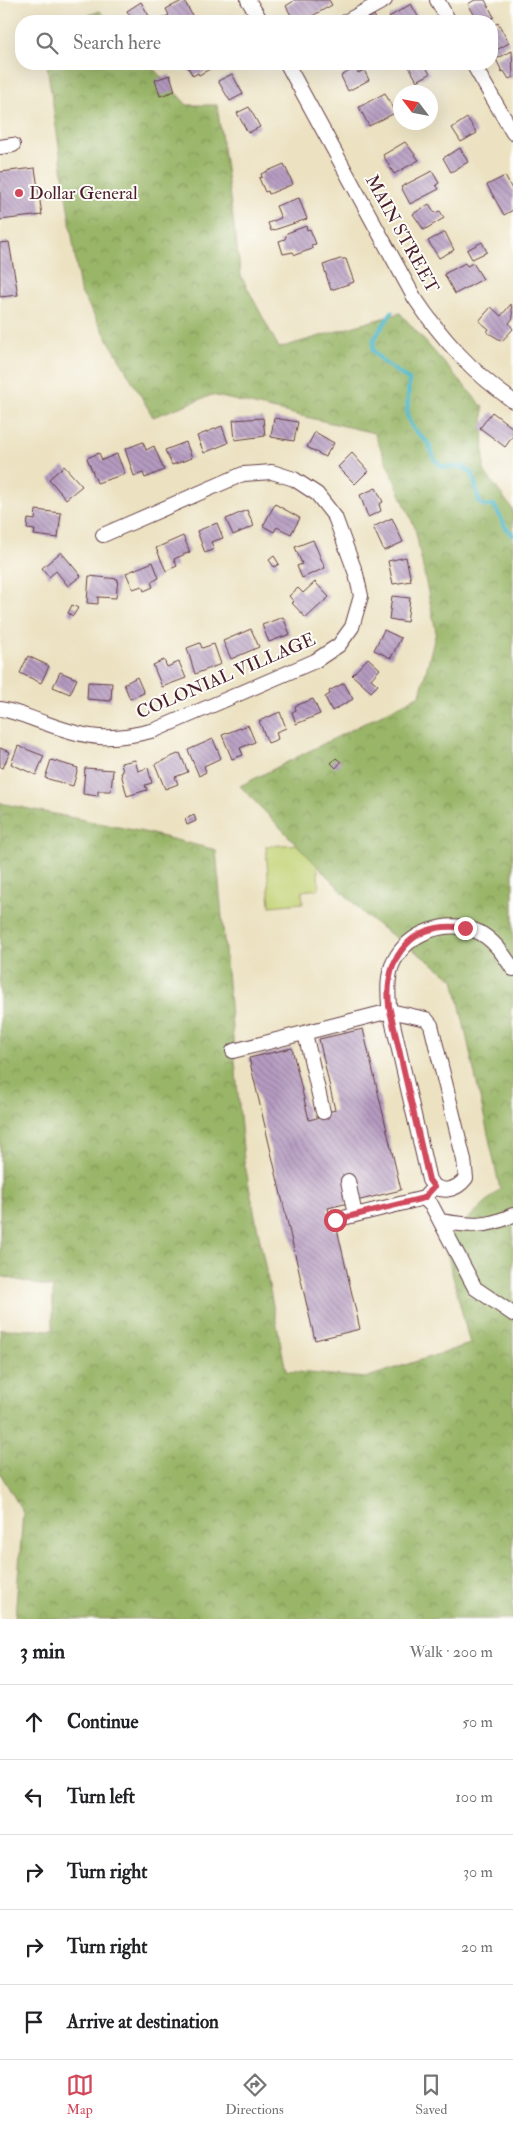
<!DOCTYPE html>
<html lang="en">
<head>
<meta charset="utf-8">
<style>
	body { margin:0; font-family:"IM FELL Double Pica",serif; background:#f2f2f2; color:#202124 }
	.compass { position:absolute; left:393px; top:85px; width:45px; height:45px; border-radius:50%; background:#fff; box-shadow:0 5px 20px #0002; rotate:302deg }
	.stop { position:absolute; width:15px; height:15px; margin:-11px; border:4px solid #d1495b; border-radius:50%; background:#fff }
	.stop.end { background:#d1495b; border-color:#fff; box-shadow:0 1px 5px #0008 }
	.list { margin:0; padding:0; list-style:none }
	h2 { display:flex; justify-content:space-between; align-items:center; height:65px; margin:0; padding:0 20px; font-size:21px }
	h2 small { font-size:16px; font-weight:400; color:#757577 }
	.list li { display:grid; grid-template-columns:32px 1fr auto; gap:15px; align-items:center; box-sizing:border-box; height:75px; padding:0 20px; border-top:1px solid #e0e0e0 }
	.list b { display:block; font-size:19px; white-space:nowrap }
	.list em { font-size:16px; font-style:normal; color:#757577 }
	.icon { flex:none; width:28px; height:28px; fill:none; stroke:currentColor; stroke-width:2; stroke-linecap:round; stroke-linejoin:round }
	.map { position:relative; flex:none; width:513px; height:1619px; overflow:hidden }
	.search { position:absolute; background:#fff; box-shadow:0 5px 20px #0002; left:15px; right:15px; top:15px; height:55px; display:flex; align-items:center; gap:12px; box-sizing:border-box; padding:0 18px; border-radius:20px; color:#757577; font-size:19px }
	.sheet { height:440px; background:#fff }
	nav { display:flex; justify-content:space-around; align-items:center; box-sizing:border-box; height:70px; border-top:1px solid #e0e0e0; background:#fff; font-size:14px; color:#757577 }
	nav a { display:grid; justify-items:center; gap:2px }
	nav .on { color:#d1495b }
	.map>svg:first-child { display:block }
</style>
</head>
<body>
<div class="map">
<svg width="513" height="1619" viewBox="0 0 513 1619">
	<defs>
		<pattern id="forest-crowns" width="20" height="18" patternUnits="userSpaceOnUse" patternTransform="scale(1.25)"><rect width="20" height="18" fill="#99b567"/><path d="M2 6a3 3 0 1 1 6 0M12 15a3 3 0 1 1 6 0" fill="none" stroke="#7f9355"/></pattern>
		<pattern id="building-back-hatch" width="6" height="6" patternUnits="userSpaceOnUse" patternTransform="scale(1.25)"><rect width="6" height="6" fill="#b59bc1"/><path d="M-1 5l2 2M0 0l6 6M5-1l2 2" fill="none" stroke="#957e9d"/></pattern>
	</defs>
	<rect width="100%" height="100%" fill="#fdfcf7"/>
	<filter id="ink" filterUnits="userSpaceOnUse"><feTurbulence type="fractalNoise" baseFrequency=".02" numOctaves="2"/><feDisplacementMap in="SourceGraphic" scale="10" xChannelSelector="R" yChannelSelector="G"/><feConvolveMatrix kernelMatrix="1 2 1 2 8 2 1 2 1" color-interpolation-filters="sRGB"/></filter>
	<filter id="wash" filterUnits="userSpaceOnUse"><feTurbulence type="fractalNoise" baseFrequency=".0096" numOctaves="4" result="noise"/><feDisplacementMap in="SourceGraphic" scale="20" xChannelSelector="R" yChannelSelector="G"/><feGaussianBlur stdDeviation="1.12" result="paint"/><feColorMatrix in="noise" values="0 0 0 0 0 0 0 0 0 0 0 0 0 0 0 0 0 1.4 0 .05"/><feComposite in="paint" operator="in"/></filter>
	<g filter="url(#wash)">
		<rect width="100%" height="100%" fill="#ece2c2"/>
		<path fill="#c2d376" stroke="#867950" d="M 316,843 L 319,889 L 302,891 L 303,903 L 270,906 L 266,846 Z"/>
		<path fill="url(#forest-crowns)" stroke="#726a49" d="M 100,11 L 110,21 L 73,21 Z
			M 47,64 L 149,64 L 187,105 L 217,105 L 241,276 L 279,348 L 400,313 L 483,407 L 484,471 L 513,510 L 513,1006 L 510,1011 L 513,1017 L 513,1619 L 15,1619 L 23,1512 L 0,1473 L 0,1329 L 53,1330 L 53,1288 L 0,1276 L 0,803 L 148,833 L 216,850 L 244,1160 L 286,1371 L 365,1378 L 470,1344 L 444,1241 L 500,1189 L 454,979 L 368,918 L 240,786 L 420,695 L 436,632 L 415,528 L 374,433 L 212,395 L 153,417 L 80,291 Z"/>
		<g fill="none" stroke-linecap="round" stroke-linejoin="round">
			<path stroke="#4ab5c7" stroke-width="4.5" d="M 392,312 L 374,339 L 373,350 L 383,362 L 409,380 L 407,415 L 412,427 L 429,444 L 434,459 L 442,467 L 463,467 L 473,474 L 479,502 L 485,506 L 494,505 L 506,528 L 513,535"/>
		</g>
		<g id="blocks">
			<path fill="url(#building-back-hatch)" d="M 184,0 L 193,17 L 190,19 L 191,21 L 164,21 L 163,18 L 169,15 L 166,9 Z
				M 295,0 L 329,0 L 332,5 L 303,21 L 294,21 L 286,6 Z
				M 475,0 L 485,0 L 494,17 L 487,21 L 478,21 L 468,4 Z
				M 141,2 L 149,16 L 140,21 L 133,21 L 127,11 Z
				M 411,4 L 420,20 L 391,21 L 389,17 Z
				M 374,15 L 377,21 L 363,21 Z
				M 498,23 L 509,43 L 493,52 L 492,26 Z
				M 512,51 L 513,77 L 509,79 L 504,71 L 502,72 L 496,59 Z
				M 186,64 L 219,64 L 199,75 L 198,73 L 193,76 Z
				M 414,64 L 424,64 L 430,74 L 417,81 L 409,67 Z
				M 355,68 L 358,73 L 364,70 L 369,80 L 348,91 L 341,76 Z
				M 232,74 L 243,94 L 230,101 L 218,81 Z
				M 170,75 L 175,91 L 160,96 L 155,80 Z
				M 385,93 L 395,113 L 369,126 L 359,107 Z
				M 249,107 L 260,127 L 248,133 L 237,113 Z
				M 467,118 L 477,133 L 461,142 L 452,128 Z
				M 405,142 L 419,160 L 394,174 L 383,155 Z
				M 460,148 L 468,162 L 451,172 L 443,158 Z
				M 284,164 L 293,184 L 269,194 L 268,191 L 265,192 L 259,178 L 262,177 L 261,174 Z
				M 35,168 L 42,215 L 0,220 L 0,172 Z
				M 432,171 L 439,183 L 436,185 L 439,189 L 410,204 L 401,187 Z
				M 505,176 L 513,191 L 513,210 L 504,215 L 487,185 Z
				M 299,198 L 307,219 L 271,231 L 268,223 L 281,218 L 276,206 Z
				M 429,204 L 435,213 L 440,211 L 444,218 L 424,230 L 413,214 Z
				M 306,226 L 307,230 L 310,229 L 316,244 L 311,245 L 312,249 L 295,255 L 293,252 L 283,254 L 279,241 L 285,239 L 287,233 Z
				M 445,232 L 454,250 L 439,258 L 428,241 Z
				M 9,242 L 18,295 L 0,297 L 0,243 Z
				M 482,242 L 487,252 L 472,259 L 467,250 Z
				M 340,259 L 346,259 L 354,282 L 331,290 L 323,265 Z
				M 465,263 L 467,266 L 473,263 L 483,279 L 455,294 L 444,274 Z
				M 511,304 L 513,318 L 509,323 L 513,329 L 502,341 L 487,332 L 489,329 L 479,321 L 491,307 L 501,316 Z
				M 492,412 L 513,428 L 513,436 L 505,447 L 480,428 Z
				M 263,418 L 265,436 L 235,440 L 233,420 Z
				M 274,418 L 298,422 L 294,441 L 271,437 Z
				M 222,426 L 228,443 L 204,453 L 197,436 Z
				M 315,432 L 334,443 L 325,457 L 307,447 Z
				M 143,442 L 146,450 L 154,446 L 164,470 L 145,478 L 143,473 L 134,476 L 125,449 Z
				M 186,442 L 192,458 L 172,465 L 165,450 Z
				M 99,453 L 102,460 L 117,454 L 125,474 L 97,483 L 87,458 Z
				M 352,453 L 368,471 L 355,484 L 338,467 Z
				M 64,466 L 82,486 L 66,499 L 49,479 Z
				M 376,488 L 383,502 L 379,504 L 381,511 L 368,517 L 360,495 Z
				M 275,504 L 300,518 L 291,534 L 277,527 L 274,532 L 263,526 Z
				M 36,510 L 61,513 L 58,538 L 34,535 L 35,530 L 27,529 L 28,519 L 35,520 Z
				M 247,510 L 254,526 L 233,535 L 226,519 Z
				M 392,518 L 403,542 L 384,551 L 373,527 Z
				M 217,523 L 223,538 L 211,542 L 214,549 L 205,553 L 197,531 Z
				M 183,536 L 190,552 L 174,559 L 177,566 L 166,571 L 156,548 Z
				M 313,540 L 325,568 L 302,578 L 297,566 L 302,564 L 295,547 Z
				M 61,552 L 81,576 L 68,586 L 56,571 L 49,577 L 42,568 Z
				M 274,556 L 279,564 L 274,567 L 269,560 Z
				M 406,557 L 411,581 L 393,584 L 388,561 Z
				M 153,562 L 159,578 L 151,582 L 153,587 L 144,591 L 142,586 L 133,589 L 126,573 Z
				M 89,576 L 118,579 L 116,598 L 98,597 L 98,604 L 87,603 Z
				M 315,582 L 329,597 L 306,618 L 292,603 L 294,602 L 289,596 L 298,588 L 303,593 Z
				M 392,596 L 410,598 L 407,622 L 389,619 Z
				M 72,605 L 78,608 L 73,616 L 68,613 Z
				M 283,617 L 290,634 L 269,642 L 262,625 Z
				M 251,629 L 259,647 L 231,659 L 223,641 Z
				M 384,630 L 401,638 L 391,658 L 374,650 Z
				M 200,643 L 202,648 L 214,644 L 221,664 L 195,674 L 187,648 Z
				M 28,656 L 49,666 L 41,683 L 20,673 Z
				M 368,658 L 380,669 L 371,679 L 378,685 L 371,692 L 352,675 Z
				M 164,660 L 167,667 L 179,662 L 186,678 L 162,687 L 153,665 Z
				M 60,672 L 77,679 L 70,694 L 53,687 Z
				M 137,677 L 144,693 L 130,699 L 124,684 Z
				M 88,682 L 112,683 L 111,701 L 87,699 Z
				M 344,683 L 353,699 L 332,711 L 325,697 L 330,694 L 329,691 Z
				M 313,699 L 320,714 L 296,724 L 292,712 L 296,710 L 295,706 Z
				M 280,712 L 286,728 L 276,732 L 278,739 L 268,743 L 259,721 Z
				M 248,725 L 255,742 L 240,748 L 243,755 L 232,759 L 222,735 Z
				M 213,739 L 221,758 L 204,766 L 206,772 L 199,776 L 188,750 Z
				M 18,746 L 44,756 L 36,775 L 11,764 Z
				M 0,748 L 10,752 L 3,768 L 0,767 Z
				M 180,753 L 188,772 L 175,777 L 178,784 L 165,789 L 155,764 Z
				M 336,758 L 341,762 L 336,768 L 331,763 Z
				M 51,760 L 78,768 L 73,786 L 45,778 Z
				M 135,760 L 138,771 L 148,768 L 152,783 L 145,785 L 147,790 L 127,796 L 121,773 L 123,772 L 121,763 Z
				M 85,768 L 113,770 L 111,791 L 98,791 L 98,796 L 83,794 Z
				M 194,815 L 196,821 L 187,825 L 185,819 Z
				M 363,1029 L 401,1190 L 328,1208 L 333,1230 L 337,1229 L 360,1329 L 315,1340 L 249,1058 L 292,1048 L 309,1120 L 328,1115 L 328,1112 L 335,1110 L 319,1039 Z"/>
		</g>
	</g>
	<g filter="url(#ink)">
		<use href="#blocks" fill-opacity="0" stroke="#623c42" stroke-width="1"/>
		<g fill="none" stroke-linecap="round" stroke-linejoin="round">
			<defs>
				<path id="minor" d="M 248,0 L 261,21
					M 437,0 L 449,21
					M 347,21 L 385,0
					M 287,64 L 414,297 C 442,339 472,372 513,401
					M 473,64 L 513,133
					M 0,147 L 13,145
					M 0,709 C 15,711 30,718 45,723 C 89,739 109,742 155,730 L 315,661 L 339,645 L 352,627 L 361,596 L 356,574 L 335,517 L 317,494 L 294,479 L 272,472 L 243,474 L 103,535
					M 305,1033 L 323,1112
					M 233,1051 L 390,1011 L 426,1019 L 431,1025 L 464,1160 L 466,1178 C 456,1191 439,1195 429,1180 L 390,1011 L 389,1006 C 388,992 387,974 394,961 C 409,932 446,919 476,931 C 493,938 504,955 513,969
					M 348,1181 L 355,1215
					M 424,1198 L 432,1206 L 440,1221 C 470,1226 486,1228 513,1215
					M 335,1220 L 424,1198 L 434,1187
					M 440,1221 L 475,1288 L 513,1314"/>
			</defs>
			<use href="#minor" stroke="#623c42" stroke-width="16"/>
			<use href="#minor" stroke="#fff" stroke-width="14"/>
		</g>
	</g>
	<g fill="none" stroke-linecap="round" stroke-linejoin="round" filter="url(#ink)">
		<path stroke="#d1495b" stroke-width="6" d="M 335,1220 L 424,1198 L 434,1187 L 429,1180 L 389,1006 C 384,956 413,920 465,928"/>
	</g>
	<circle fill="#d1495b" stroke="#fdfcf7" stroke-width="2" cx="19" cy="193" r="5"/>
	<g text-anchor="middle" dominant-baseline="central" stroke-width="4" stroke-linejoin="round" paint-order="stroke">
		<g font-size="18" fill="#4a1f2b" stroke="#fdfcf7" text-anchor="start">
			<text x="29" y="193">Dollar General</text>
		</g>
		<g font-size="18" fill="#4a1f2b" stroke="#fdfcf7">
			<text transform="translate(402 234) rotate(61)">MAIN STREET</text>
			<text transform="translate(226 676) rotate(-23)">COLONIAL VILLAGE</text>
		</g>
	</g>
</svg>
<svg class="compass" viewBox="-18 -18 36 36"><path d="M0-13l5 13h-10z" fill="#e53935"/><path d="M0 13l5-13h-10z" fill="#757577"/></svg>
<div class="stop" style="left:335px;top:1220px"></div>
<div class="stop end" style="left:465px;top:928px"></div>
<div class="search"><svg class="icon" aria-label="search" viewBox="0 0 24 24"><circle cx="10" cy="10" r="6"/><path d="M15 15l6 6"/></svg>Search here</div>
</div>
<section class="sheet">
<h2>3 min<small>Walk · 200 m</small></h2>
<ul class="list">
<li><svg class="icon" aria-label="ahead" viewBox="0 0 24 24"><path d="M12 20V5M6 11l6-6 6 6"/></svg><div><b>Continue</b></div><em>50 m</em></li>
<li><svg class="icon" aria-label="left" viewBox="0 0 24 24"><path d="M17 20v-9H6M10 6l-5 5 5 5"/></svg><div><b>Turn left</b></div><em>100 m</em></li>
<li><svg class="icon" aria-label="right" viewBox="0 0 24 24"><path d="M7 20v-9h11M14 6l5 5-5 5"/></svg><div><b>Turn right</b></div><em>30 m</em></li>
<li><svg class="icon" aria-label="right" viewBox="0 0 24 24"><path d="M7 20v-9h11M14 6l5 5-5 5"/></svg><div><b>Turn right</b></div><em>20 m</em></li>
<li><svg class="icon" aria-label="arrive" viewBox="0 0 24 24"><path d="M6 21V4h12l-3 4 3 4H6"/></svg><div><b>Arrive at destination</b></div></li>
</ul>
</section>
<nav>
<a class="on"><svg class="icon" aria-label="map" viewBox="0 0 24 24"><path d="M3 6l6-2 6 2 6-2v14l-6 2-6-2-6 2zM9 4v14M15 6v14"/></svg>Map</a>
<a><svg class="icon" aria-label="directions" viewBox="0 0 24 24"><path d="M12 3l9 9-9 9-9-9zM9 14v-3h6M13 9l2 2-2 2"/></svg>Directions</a>
<a><svg class="icon" aria-label="saved" viewBox="0 0 24 24"><path d="M7 4h10v16l-5-4-5 4z"/></svg>Saved</a>
</nav>
</body>
</html>
